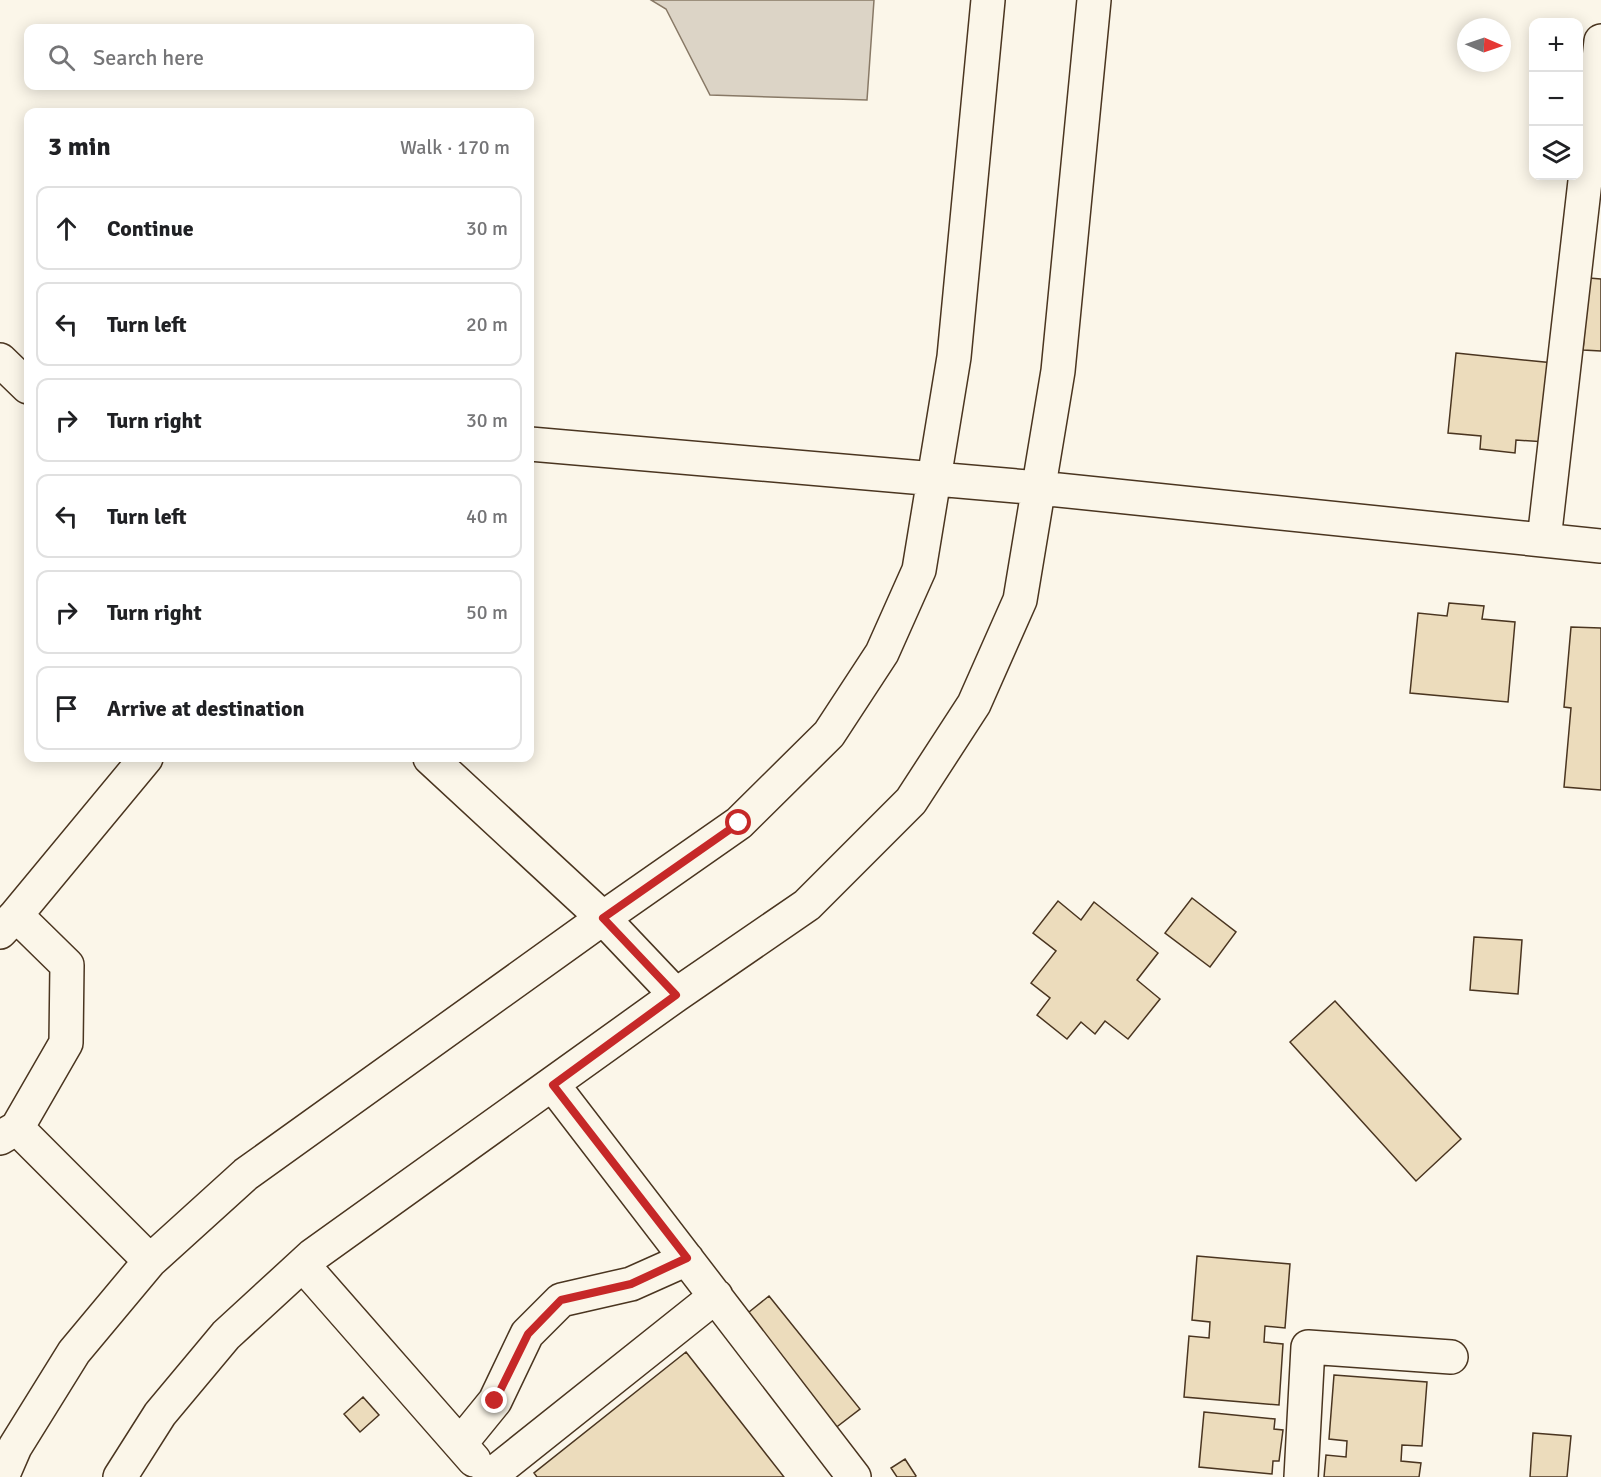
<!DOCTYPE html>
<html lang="en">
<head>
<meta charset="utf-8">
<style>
	body { margin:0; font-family:Signika,sans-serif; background:#f2f2f2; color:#202124 }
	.controls { position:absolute; right:18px; top:18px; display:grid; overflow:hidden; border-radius:12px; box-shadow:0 3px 15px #0003 }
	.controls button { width:54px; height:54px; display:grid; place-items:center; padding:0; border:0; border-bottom:2px solid #e0e0e0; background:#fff; color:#202124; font:30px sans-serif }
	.compass { position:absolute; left:1457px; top:18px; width:54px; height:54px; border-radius:50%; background:#fff; box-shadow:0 3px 15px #0003; rotate:92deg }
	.stop { position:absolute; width:18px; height:18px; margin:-14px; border:4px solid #c62828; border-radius:50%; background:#fff }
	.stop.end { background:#c62828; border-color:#fff; box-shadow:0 2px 6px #0008 }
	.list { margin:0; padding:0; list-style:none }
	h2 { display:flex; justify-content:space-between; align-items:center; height:78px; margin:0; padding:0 24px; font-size:26px }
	h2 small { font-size:20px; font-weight:400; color:#757577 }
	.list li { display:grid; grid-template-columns:39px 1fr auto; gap:18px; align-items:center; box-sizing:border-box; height:84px; margin:0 12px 12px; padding:0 12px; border:2px solid #e0e0e0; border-radius:12px }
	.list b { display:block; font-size:22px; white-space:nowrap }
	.list em { font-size:20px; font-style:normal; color:#757577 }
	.icon { flex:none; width:33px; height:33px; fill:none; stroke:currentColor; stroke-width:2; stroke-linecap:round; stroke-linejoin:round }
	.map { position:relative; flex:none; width:1601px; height:1477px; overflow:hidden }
	.search { position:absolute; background:#fff; box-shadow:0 3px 15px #0003; left:24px; top:24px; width:510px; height:66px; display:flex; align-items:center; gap:15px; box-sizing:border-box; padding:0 21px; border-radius:12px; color:#757577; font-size:22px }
	.panel { position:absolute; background:#fff; box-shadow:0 3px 15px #0003; left:24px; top:108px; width:510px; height:654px; border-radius:12px }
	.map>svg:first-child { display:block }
</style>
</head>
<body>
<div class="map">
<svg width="1601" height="1477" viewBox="0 0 1601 1477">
	<rect width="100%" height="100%" fill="#fbf6e9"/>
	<path fill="#dcd4c6" stroke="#887966" stroke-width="1.5" d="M 651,0 L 874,0 L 867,100 L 710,95 L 666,9 Z"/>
	<path fill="#ecdcbc" stroke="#4a3520" stroke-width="1.5" d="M 1589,278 L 1601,279 L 1601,351 L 1583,350 Z
		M 1456,353 L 1554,363 L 1546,442 L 1516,440 L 1515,453 L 1480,449 L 1481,436 L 1448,433 Z
		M 1449,603 L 1484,606 L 1482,619 L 1515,622 L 1508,702 L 1410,693 L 1418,613 L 1447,616 Z
		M 1571,627 L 1601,628 L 1601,790 L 1564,787 L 1571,708 L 1564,707 Z
		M 1192,898 L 1236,932 L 1210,967 L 1165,933 Z
		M 1058,901 L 1081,920 L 1094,902 L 1158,953 L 1137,980 L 1160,999 L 1128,1039 L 1105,1021 L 1095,1034 L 1081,1022 L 1067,1039 L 1037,1015 L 1050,998 L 1031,983 L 1056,951 L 1033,933 Z
		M 1474,937 L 1522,940 L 1518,994 L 1470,990 Z
		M 1335,1001 L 1461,1139 L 1416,1181 L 1290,1042 Z
		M 1197,1256 L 1290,1264 L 1285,1328 L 1265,1326 L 1264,1342 L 1283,1344 L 1279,1405 L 1184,1397 L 1189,1336 L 1209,1338 L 1210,1322 L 1192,1320 Z
		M 769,1296 L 860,1409 L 834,1429 L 744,1316 Z
		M 686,1352 L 784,1477 L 537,1477 L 534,1473 Z
		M 1334,1375 L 1427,1382 L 1422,1446 L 1402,1445 L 1401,1461 L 1421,1463 L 1419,1477 L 1324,1477 L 1326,1455 L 1346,1457 L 1347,1441 L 1329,1439 Z
		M 363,1397 L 379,1415 L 360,1432 L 344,1414 Z
		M 1204,1412 L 1275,1419 L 1274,1429 L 1283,1430 L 1279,1461 L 1273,1461 L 1272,1474 L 1199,1467 Z
		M 1533,1433 L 1571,1436 L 1567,1477 L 1530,1477 Z
		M 905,1459 L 916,1476 L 915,1477 L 897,1477 L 891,1468 Z"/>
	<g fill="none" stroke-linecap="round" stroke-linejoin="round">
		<defs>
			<path id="minor" d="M 0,360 L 28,387
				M 530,444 L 1039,488 L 1601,546
				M 1544,540 L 1601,41
				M 430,758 L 603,918 L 676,995
				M 16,915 L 146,758
				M 0,932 L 16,915 L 67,965 L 66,1043 L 17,1128 L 0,1138
				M 553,1085 L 854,1477
				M 17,1128 L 150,1261
				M 303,1265 L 474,1460
				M 460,1444 L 495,1401 L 527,1334 L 561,1300 L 631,1284 L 687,1259
				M 2,1477 L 15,1447 L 74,1352 L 150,1261 L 246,1174 L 603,918 L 739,823 L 829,734 L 882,653 L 919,570 L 954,357 L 988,0
				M 120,1477 L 160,1414 L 226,1335 L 312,1256 L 676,995 L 807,905 L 911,801 L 974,704 L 1020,600 L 1058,371 L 1094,0
				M 489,1477 L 716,1296
				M 1301,1477 L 1308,1347 L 1451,1357"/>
		</defs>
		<use href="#minor" stroke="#4a3520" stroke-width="36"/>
		<use href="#minor" stroke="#fbf6e9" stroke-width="33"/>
	</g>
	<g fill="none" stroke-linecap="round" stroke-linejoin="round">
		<path stroke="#c62828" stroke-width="8" d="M 495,1401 L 528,1334 L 561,1300 L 631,1284 L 687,1258 L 553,1085 L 676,995 L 603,918 L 739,823"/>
	</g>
</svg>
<div class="controls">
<button>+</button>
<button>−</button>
<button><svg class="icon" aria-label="layers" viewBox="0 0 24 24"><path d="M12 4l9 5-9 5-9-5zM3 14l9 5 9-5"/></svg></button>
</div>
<svg class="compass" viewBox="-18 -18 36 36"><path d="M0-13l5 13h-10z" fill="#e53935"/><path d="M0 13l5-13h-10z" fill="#757577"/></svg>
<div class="stop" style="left:739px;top:823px"></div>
<div class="stop end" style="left:495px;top:1401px"></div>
<div class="search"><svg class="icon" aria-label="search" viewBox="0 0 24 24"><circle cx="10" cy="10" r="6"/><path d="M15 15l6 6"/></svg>Search here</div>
<section class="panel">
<h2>3 min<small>Walk · 170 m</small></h2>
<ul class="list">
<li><svg class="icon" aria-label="ahead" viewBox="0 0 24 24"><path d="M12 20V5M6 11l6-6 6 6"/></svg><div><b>Continue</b></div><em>30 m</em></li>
<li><svg class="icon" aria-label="left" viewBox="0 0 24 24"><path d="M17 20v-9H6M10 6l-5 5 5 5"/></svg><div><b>Turn left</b></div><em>20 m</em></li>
<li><svg class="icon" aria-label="right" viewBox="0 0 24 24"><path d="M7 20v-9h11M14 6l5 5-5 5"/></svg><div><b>Turn right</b></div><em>30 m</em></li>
<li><svg class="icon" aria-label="left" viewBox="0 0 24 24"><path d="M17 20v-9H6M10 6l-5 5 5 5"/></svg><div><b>Turn left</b></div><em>40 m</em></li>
<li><svg class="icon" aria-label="right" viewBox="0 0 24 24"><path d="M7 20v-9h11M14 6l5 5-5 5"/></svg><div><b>Turn right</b></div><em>50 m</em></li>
<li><svg class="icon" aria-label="arrive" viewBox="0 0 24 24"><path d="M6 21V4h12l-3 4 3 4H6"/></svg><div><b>Arrive at destination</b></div></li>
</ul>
</section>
</div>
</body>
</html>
